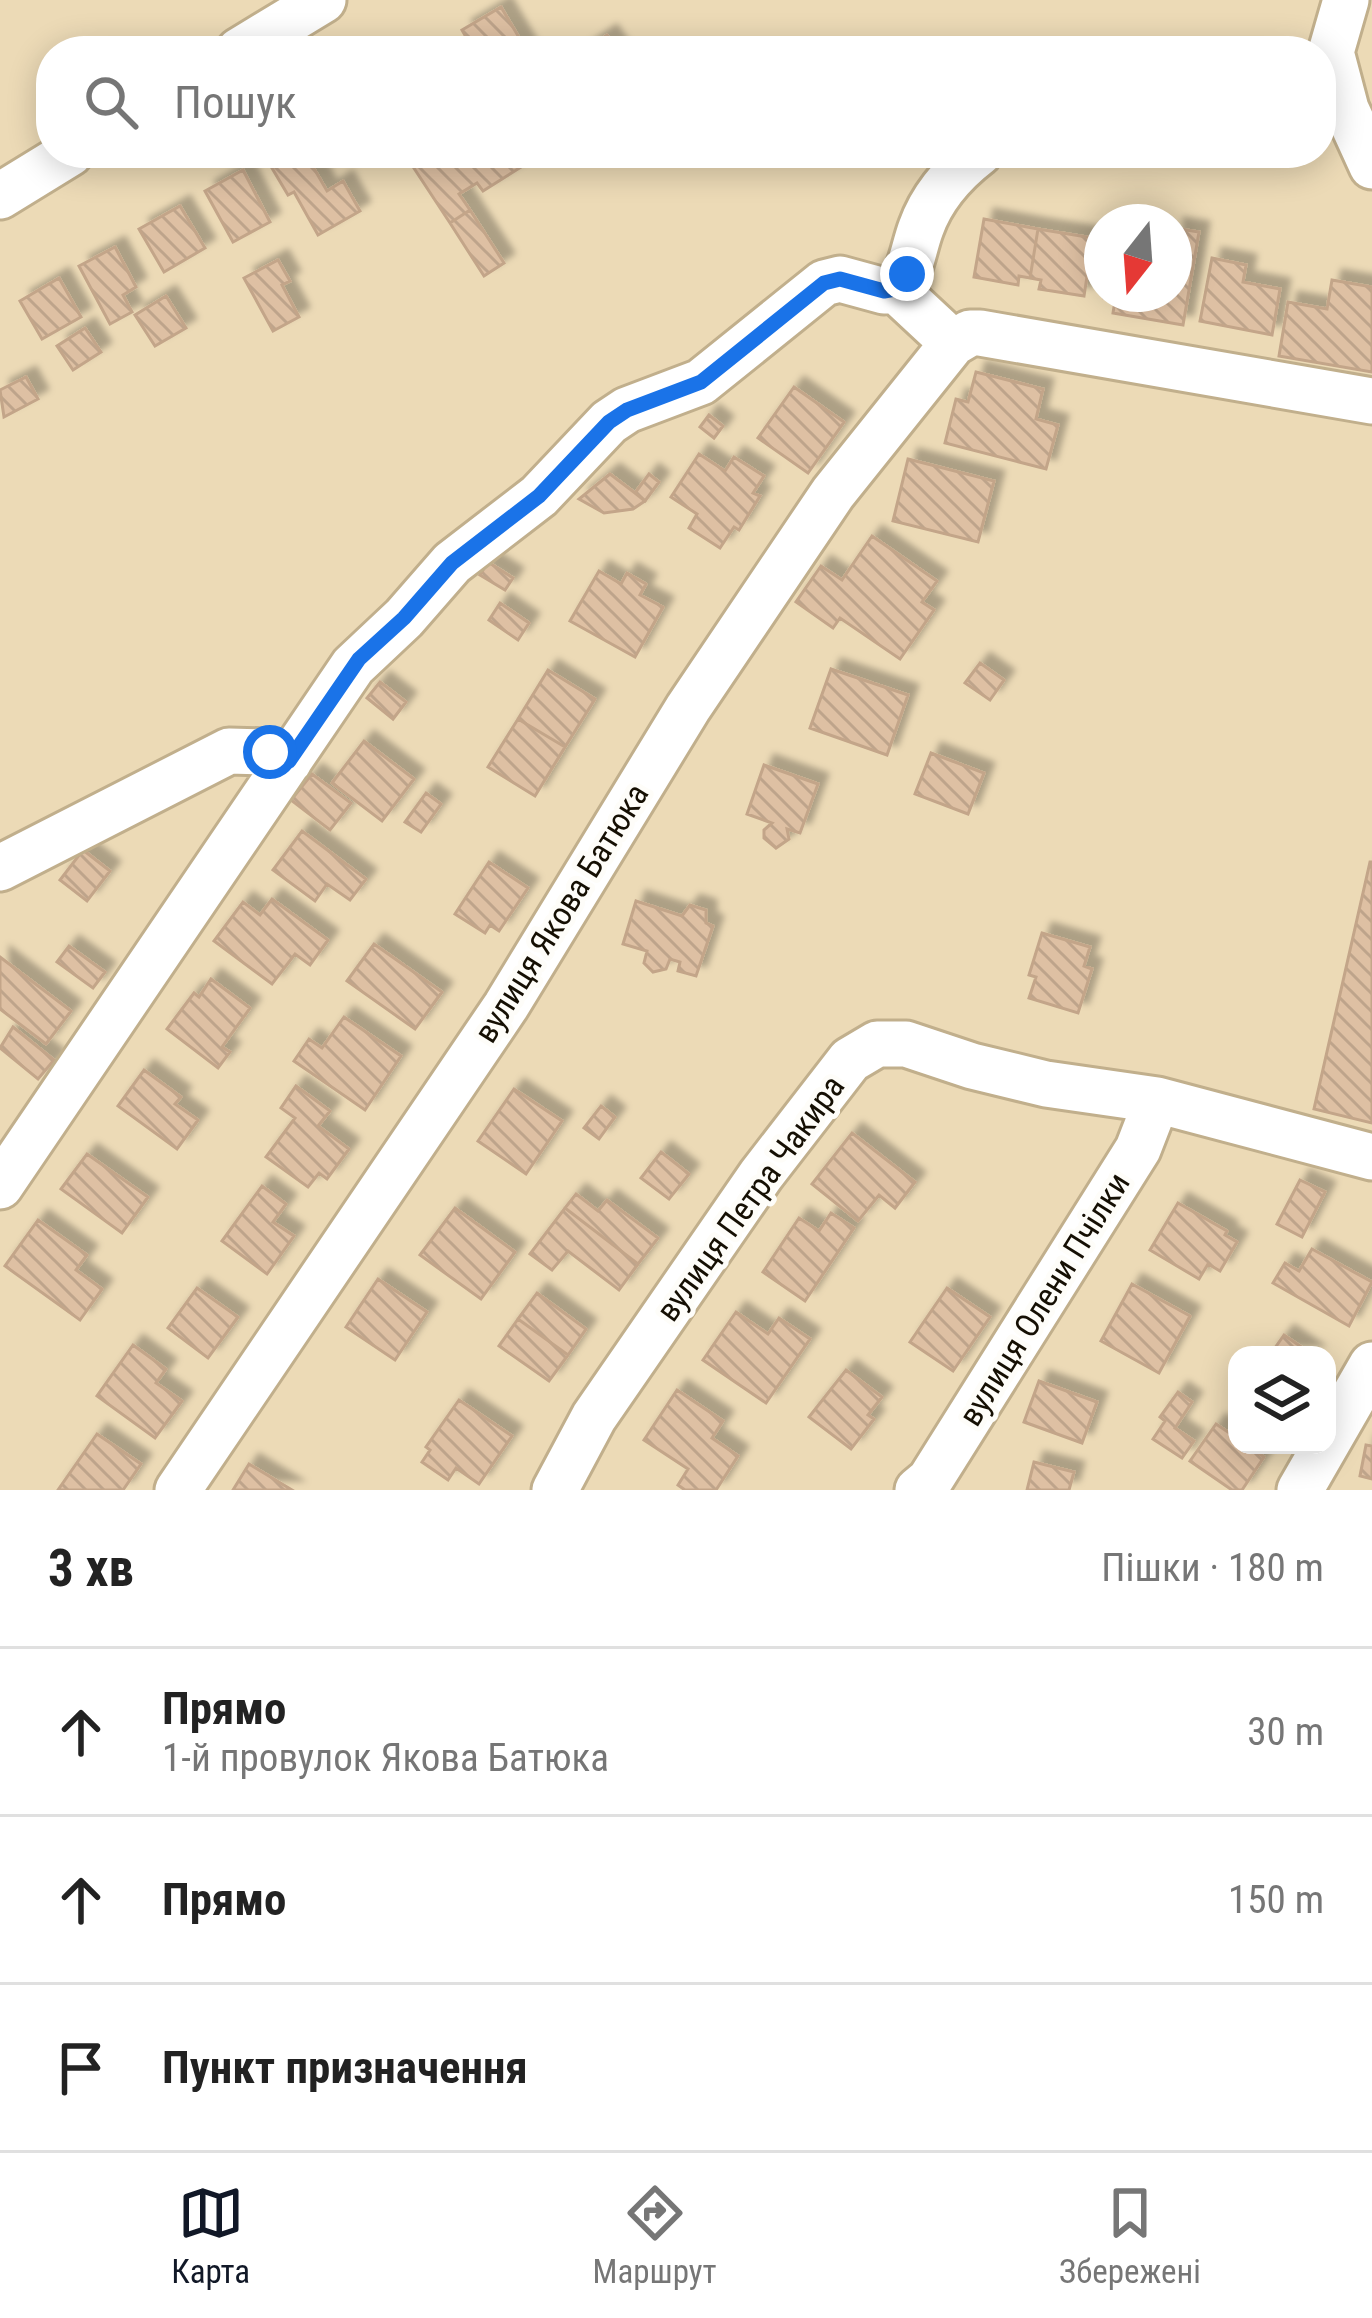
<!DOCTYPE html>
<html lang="uk">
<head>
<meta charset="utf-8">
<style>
	body { margin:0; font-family:"Roboto Condensed",sans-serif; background:#f6f6f6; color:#222 }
	.controls { position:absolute; right:36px; bottom:36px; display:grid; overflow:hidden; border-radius:24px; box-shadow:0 6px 30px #0003 }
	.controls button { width:108px; height:108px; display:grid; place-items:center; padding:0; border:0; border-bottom:3px solid #e0e0e0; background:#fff; color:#222; font:60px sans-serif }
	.compass { position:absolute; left:1084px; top:204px; width:108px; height:108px; border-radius:50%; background:#fff; box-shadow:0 6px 30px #0003; rotate:197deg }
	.stop { position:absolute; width:36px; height:36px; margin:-27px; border:9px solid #1a73e8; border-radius:50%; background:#fff }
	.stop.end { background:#1a73e8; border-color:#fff; box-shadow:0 3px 12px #0008 }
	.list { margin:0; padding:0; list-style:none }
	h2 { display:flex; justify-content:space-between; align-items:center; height:156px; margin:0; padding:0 48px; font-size:51px }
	h2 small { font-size:39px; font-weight:400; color:#767676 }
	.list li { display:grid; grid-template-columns:78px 1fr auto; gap:36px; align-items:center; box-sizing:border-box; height:168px; padding:0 48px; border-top:3px solid #e0e0e0 }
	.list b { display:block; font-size:45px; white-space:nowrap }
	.list p { margin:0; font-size:39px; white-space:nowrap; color:#767676 }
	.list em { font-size:39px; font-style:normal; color:#767676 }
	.icon { flex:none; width:66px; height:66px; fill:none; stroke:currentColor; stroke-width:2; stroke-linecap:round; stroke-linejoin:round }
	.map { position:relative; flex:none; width:1372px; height:1490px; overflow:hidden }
	.search { position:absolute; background:#fff; box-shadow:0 6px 30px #0003; left:36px; right:36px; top:36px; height:132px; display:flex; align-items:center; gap:30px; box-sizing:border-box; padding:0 42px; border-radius:48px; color:#767676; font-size:45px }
	.sheet { height:660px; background:#fff }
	nav { display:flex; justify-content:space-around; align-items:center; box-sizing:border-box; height:168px; border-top:3px solid #e0e0e0; background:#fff; font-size:33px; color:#767676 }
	nav a { display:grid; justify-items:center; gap:6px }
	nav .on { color:#111827 }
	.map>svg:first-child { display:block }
</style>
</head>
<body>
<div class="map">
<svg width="1372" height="1490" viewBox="0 0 1372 1490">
	<defs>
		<pattern id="building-back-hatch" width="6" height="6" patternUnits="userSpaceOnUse" patternTransform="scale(3)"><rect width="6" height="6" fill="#dec0a3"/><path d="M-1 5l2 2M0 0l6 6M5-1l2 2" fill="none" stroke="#bea48b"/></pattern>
		<filter id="shadow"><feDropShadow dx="10" dy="-10" stdDeviation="3" flood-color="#0004"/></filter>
	</defs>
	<rect width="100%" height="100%" fill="#ecdab6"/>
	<path fill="url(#building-back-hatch)" stroke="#c3a589" stroke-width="3" filter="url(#shadow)" d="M 501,7 L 527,51 L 474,51 L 462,30 Z
		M 607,35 L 618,51 L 583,51 Z
		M 263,153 L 305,153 L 327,191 L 343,181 L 360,211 L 318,235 L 294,192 L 288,195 Z
		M 404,153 L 512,153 L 521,167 L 483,191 L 477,183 L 459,194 L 470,210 L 450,223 Z
		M 243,170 L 270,222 L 233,242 L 205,191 Z
		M 180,206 L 205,248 L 164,272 L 139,229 Z
		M 470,210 L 504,263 L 484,276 L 450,223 Z
		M 984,219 L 1038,229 L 1030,278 L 1019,276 L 1018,285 L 974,277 Z
		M 1174,228 L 1199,232 L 1183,325 L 1113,313 L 1115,301 L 1104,298 L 1104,294 L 1174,294 Z
		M 1038,229 L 1093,238 L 1084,296 L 1039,289 L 1041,280 L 1030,278 Z
		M 115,247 L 136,287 L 123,295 L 132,312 L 110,324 L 79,266 Z
		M 1212,258 L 1246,265 L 1243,282 L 1280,289 L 1272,335 L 1200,321 Z
		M 278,260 L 290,281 L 282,285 L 299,317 L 273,331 L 244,278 Z
		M 59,278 L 81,317 L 42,339 L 20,301 Z
		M 1332,280 L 1372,287 L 1372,372 L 1279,356 L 1288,302 L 1327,309 Z
		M 166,296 L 186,328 L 155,346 L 135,315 Z
		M 85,328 L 101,352 L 73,370 L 57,346 Z
		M 976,372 L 1043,389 L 1036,419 L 1058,425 L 1046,469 L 945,443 L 956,399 L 968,402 Z
		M 26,377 L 38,399 L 4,417 L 0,390 Z
		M 794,387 L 844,422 L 808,473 L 758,438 Z
		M 709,415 L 723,426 L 714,438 L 700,427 Z
		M 699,454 L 725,471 L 734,457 L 764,476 L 753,493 L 760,496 L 739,530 L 734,527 L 720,548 L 689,528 L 697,514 L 671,497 Z
		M 908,459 L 994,481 L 978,542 L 893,521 Z
		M 610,474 L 635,493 L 645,501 L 633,509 L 604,513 L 579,499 Z
		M 649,474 L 659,482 L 645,501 L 635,493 Z
		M 872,536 L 937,581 L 922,602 L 934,610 L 900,659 L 840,618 L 833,628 L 796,602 L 821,566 L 842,580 Z
		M 488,562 L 513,578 L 505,590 L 480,575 Z
		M 599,571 L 621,584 L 627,573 L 646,584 L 640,595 L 663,607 L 635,657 L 570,621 Z
		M 500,603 L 529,623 L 518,640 L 489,620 Z
		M 980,663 L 1004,680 L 990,700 L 965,683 Z
		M 831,669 L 908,695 L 887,755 L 810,728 Z
		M 548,670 L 595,699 L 565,747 L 518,719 Z
		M 380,682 L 406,702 L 393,719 L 367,698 Z
		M 518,719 L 565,747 L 535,796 L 488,767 Z
		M 364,741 L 414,779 L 382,821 L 332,783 Z
		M 931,753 L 984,773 L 968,814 L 915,794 Z
		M 764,765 L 818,784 L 800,833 L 787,829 L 789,839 L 776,848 L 764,838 L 764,830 L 772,823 L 747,814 Z
		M 312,774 L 351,803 L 330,830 L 291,800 Z
		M 426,793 L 441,804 L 421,832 L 405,822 Z
		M 302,831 L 366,879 L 350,900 L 327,884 L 315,901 L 273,870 Z
		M 83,850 L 110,871 L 87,901 L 60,880 Z
		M 489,862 L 528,888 L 499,931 L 490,925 L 485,933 L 455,914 Z
		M 1370,862 L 1372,862 L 1372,1123 L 1314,1109 Z
		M 272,899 L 328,940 L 310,965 L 295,954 L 272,984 L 214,941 L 243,902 L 260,915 Z
		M 636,901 L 682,916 L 690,905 L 706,910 L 706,923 L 713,926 L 696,976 L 678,971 L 680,962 L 670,959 L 666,969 L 653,972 L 644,963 L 647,951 L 623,944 Z
		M 1042,933 L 1090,947 L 1084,966 L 1092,969 L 1078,1013 L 1029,998 L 1036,977 L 1029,975 Z
		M 374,944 L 442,992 L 415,1029 L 347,981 Z
		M 69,946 L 105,972 L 93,988 L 57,962 Z
		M 0,957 L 71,1011 L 46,1044 L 0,1009 Z
		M 211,979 L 250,1008 L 222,1047 L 230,1052 L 218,1068 L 167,1029 L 194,993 L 199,997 Z
		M 344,1017 L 401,1056 L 365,1110 L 294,1061 L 309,1039 L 322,1048 Z
		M 13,1027 L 54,1060 L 38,1079 L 0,1048 Z
		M 144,1070 L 181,1097 L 175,1104 L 198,1120 L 177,1149 L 118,1106 Z
		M 296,1086 L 330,1111 L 318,1126 L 349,1149 L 327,1179 L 319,1173 L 308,1187 L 266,1157 L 295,1118 L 281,1108 Z
		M 514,1089 L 562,1121 L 526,1174 L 478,1141 Z
		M 601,1106 L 615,1117 L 599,1139 L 584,1128 Z
		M 852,1133 L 915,1182 L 895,1208 L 879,1195 L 858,1221 L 812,1184 Z
		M 661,1152 L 689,1174 L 669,1199 L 641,1178 Z
		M 87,1154 L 148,1197 L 122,1233 L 61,1189 Z
		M 1300,1180 L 1325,1192 L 1302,1237 L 1277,1224 Z
		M 262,1186 L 286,1204 L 273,1222 L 294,1236 L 267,1274 L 222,1241 Z
		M 576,1194 L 598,1211 L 607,1200 L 658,1238 L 638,1264 L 565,1208 Z
		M 1178,1203 L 1227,1231 L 1225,1235 L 1237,1242 L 1220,1271 L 1208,1264 L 1199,1279 L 1150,1250 Z
		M 455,1208 L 515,1252 L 481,1299 L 420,1255 Z
		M 565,1208 L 638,1264 L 619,1290 L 568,1251 L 552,1270 L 530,1254 Z
		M 831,1213 L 854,1228 L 805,1301 L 763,1272 L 799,1218 L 819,1231 Z
		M 38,1220 L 87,1255 L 76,1270 L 102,1289 L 80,1320 L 5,1266 Z
		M 1312,1249 L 1372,1282 L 1349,1326 L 1273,1283 L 1285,1263 L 1299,1271 Z
		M 378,1279 L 427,1312 L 395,1360 L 346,1327 Z
		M 1132,1284 L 1190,1316 L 1159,1373 L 1101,1341 Z
		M 197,1288 L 238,1317 L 208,1358 L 168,1328 Z
		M 947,1288 L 990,1317 L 953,1371 L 910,1342 Z
		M 537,1293 L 586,1329 L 568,1355 L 518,1319 Z
		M 736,1312 L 768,1334 L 779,1318 L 810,1339 L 766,1403 L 703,1360 Z
		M 518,1319 L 568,1355 L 549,1381 L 499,1346 Z
		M 1284,1335 L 1313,1355 L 1270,1355 Z
		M 133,1345 L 166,1369 L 156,1383 L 182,1401 L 155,1438 L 97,1396 Z
		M 846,1370 L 882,1397 L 868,1415 L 874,1419 L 851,1449 L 809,1417 Z
		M 1039,1381 L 1097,1402 L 1082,1443 L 1024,1422 Z
		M 677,1390 L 723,1421 L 712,1438 L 738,1456 L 716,1490 L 685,1490 L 678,1485 L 688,1469 L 644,1440 Z
		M 1178,1392 L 1192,1402 L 1175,1428 L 1194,1441 L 1182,1458 L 1153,1439 L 1165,1421 L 1160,1417 Z
		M 459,1400 L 512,1436 L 479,1484 L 456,1468 L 448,1480 L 422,1462 L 430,1450 L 426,1447 Z
		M 1216,1424 L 1237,1438 L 1237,1445 L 1247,1445 L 1264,1457 L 1242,1490 L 1232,1490 L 1190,1461 Z
		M 97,1434 L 141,1464 L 123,1490 L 58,1490 Z
		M 1366,1445 L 1372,1446 L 1372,1479 L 1360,1476 Z
		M 1034,1462 L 1074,1472 L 1069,1490 L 1027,1490 Z
		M 249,1464 L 292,1490 L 233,1490 Z"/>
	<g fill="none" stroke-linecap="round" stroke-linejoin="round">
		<defs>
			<path id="minor" d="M 1346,0 L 1331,52 L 1346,109 L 1372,166
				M 239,51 L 323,0
				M 0,196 L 70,153
				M 895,289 C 912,273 913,249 921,228 C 932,197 953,173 979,153
				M 0,868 L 229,751 L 270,752 L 289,761
				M 0,1186 L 353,666 L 404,618 L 452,563 L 539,496 L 609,422 L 627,410 L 701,382 L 824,283 L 840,279 L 884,291 L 895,289 L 953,343
				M 178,1490 L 506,1006 L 688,708 L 833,493 L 953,343 L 970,333 L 980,333 L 1372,401
				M 555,1490 L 594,1417 L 761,1175 L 850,1060 L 877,1044 L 906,1044 L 972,1066 L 1046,1084 L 1157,1100 L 1372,1157
				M 918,1490 L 930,1480 L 1138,1149 L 1157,1100
				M 1300,1490 L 1372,1365"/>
		</defs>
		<use href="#minor" stroke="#c1af8c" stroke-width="51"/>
		<use href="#minor" stroke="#fff" stroke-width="45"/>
	</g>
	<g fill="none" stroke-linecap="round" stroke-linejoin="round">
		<path stroke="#1a73e8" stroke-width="15" d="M 270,752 L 289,761 L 359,659 L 404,618 L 452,563 L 539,496 L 609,422 L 627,410 L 701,382 L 824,283 L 840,279 L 884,291 L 895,289 L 907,274"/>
	</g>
	<g text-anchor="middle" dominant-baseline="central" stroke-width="10" stroke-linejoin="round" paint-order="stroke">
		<g font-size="33" fill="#150f03" stroke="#fefdf9">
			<text transform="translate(561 913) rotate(-58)">вулиця Якова Батюка</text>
			<text transform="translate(750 1198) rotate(-54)">вулиця Петра Чакира</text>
			<text transform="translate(1044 1299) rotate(-58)">вулиця Олени Пчілки</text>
		</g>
	</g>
</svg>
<div class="controls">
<button><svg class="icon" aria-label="layers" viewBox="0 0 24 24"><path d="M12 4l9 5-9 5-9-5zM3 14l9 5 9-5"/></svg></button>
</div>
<svg class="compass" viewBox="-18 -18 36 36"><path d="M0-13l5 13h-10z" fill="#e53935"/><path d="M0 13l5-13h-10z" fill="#767676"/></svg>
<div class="stop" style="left:270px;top:752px"></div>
<div class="stop end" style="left:907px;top:274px"></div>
<div class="search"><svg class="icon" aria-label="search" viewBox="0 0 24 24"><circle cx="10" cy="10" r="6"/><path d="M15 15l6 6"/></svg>Пошук</div>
</div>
<section class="sheet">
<h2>3 хв<small>Пішки · 180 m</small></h2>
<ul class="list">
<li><svg class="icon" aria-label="ahead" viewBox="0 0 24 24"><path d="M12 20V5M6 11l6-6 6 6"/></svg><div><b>Прямо</b><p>1-й провулок Якова Батюка</p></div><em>30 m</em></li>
<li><svg class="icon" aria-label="ahead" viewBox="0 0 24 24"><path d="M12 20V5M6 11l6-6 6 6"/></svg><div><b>Прямо</b></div><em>150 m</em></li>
<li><svg class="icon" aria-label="arrive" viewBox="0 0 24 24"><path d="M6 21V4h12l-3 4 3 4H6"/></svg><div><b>Пункт призначення</b></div></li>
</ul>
</section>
<nav>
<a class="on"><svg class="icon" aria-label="map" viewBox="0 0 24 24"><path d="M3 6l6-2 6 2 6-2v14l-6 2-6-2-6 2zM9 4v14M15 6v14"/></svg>Карта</a>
<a><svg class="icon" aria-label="directions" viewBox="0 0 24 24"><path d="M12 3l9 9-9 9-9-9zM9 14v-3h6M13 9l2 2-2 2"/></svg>Маршрут</a>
<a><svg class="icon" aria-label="saved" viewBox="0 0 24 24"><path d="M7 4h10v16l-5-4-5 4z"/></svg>Збережені</a>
</nav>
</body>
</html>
